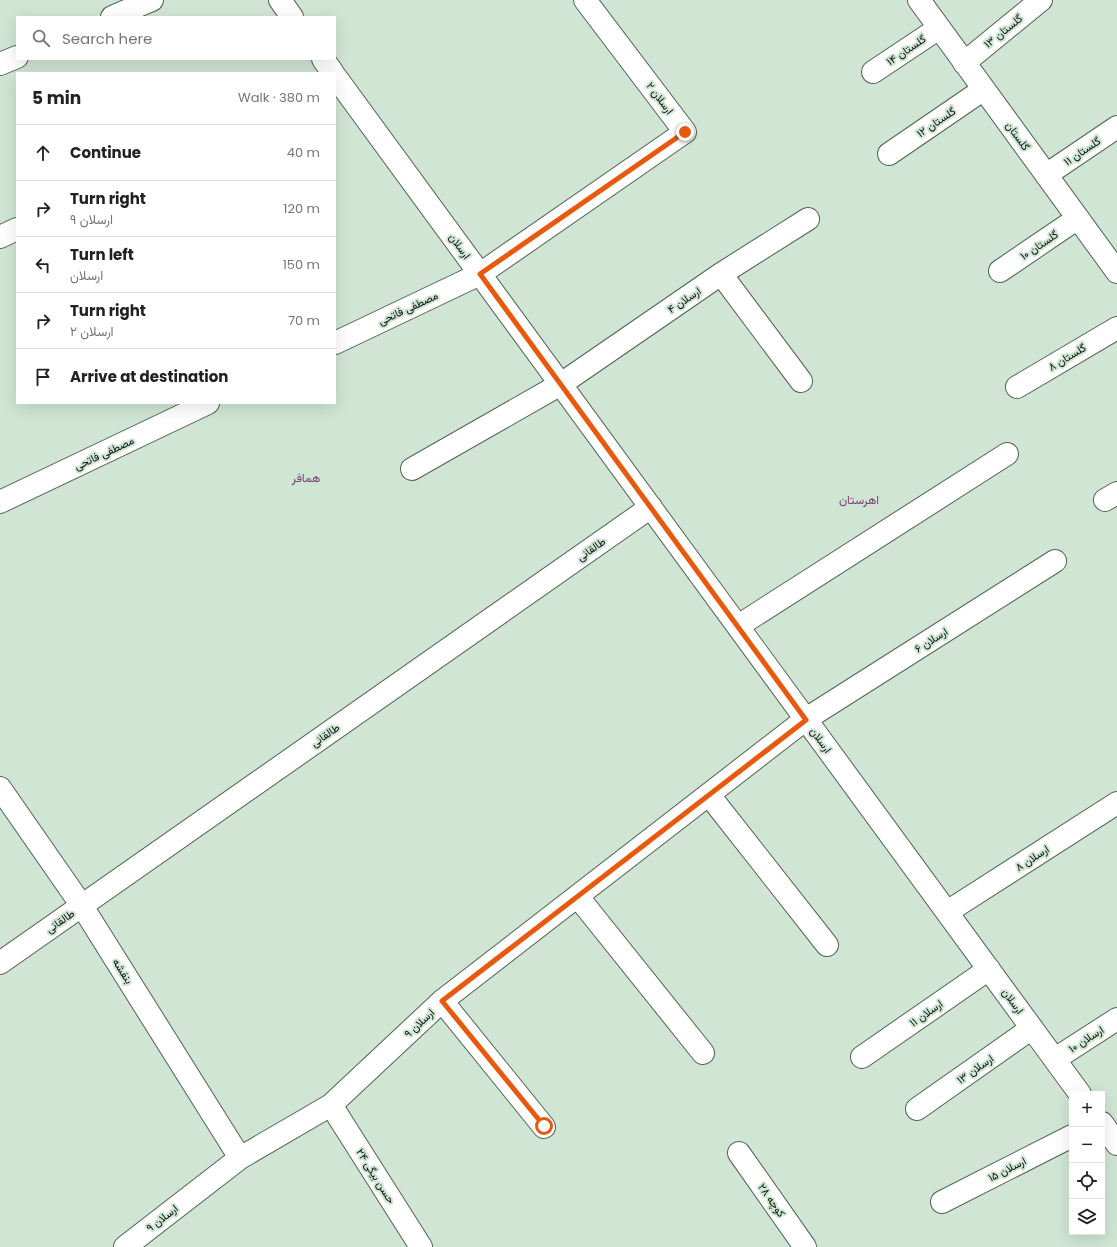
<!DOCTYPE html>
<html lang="en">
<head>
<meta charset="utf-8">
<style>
	body { margin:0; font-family:Poppins,Vazirmatn,sans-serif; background:#f6f6f6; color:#202124 }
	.controls { position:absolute; right:12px; bottom:12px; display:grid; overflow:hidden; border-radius:0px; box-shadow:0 4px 16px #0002 }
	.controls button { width:36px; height:36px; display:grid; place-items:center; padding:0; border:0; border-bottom:1px solid #e0e0e0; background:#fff; color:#202124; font:20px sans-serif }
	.stop { position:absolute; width:12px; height:12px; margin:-9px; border:3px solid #ea580c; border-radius:50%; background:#fff }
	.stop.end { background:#ea580c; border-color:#fff; box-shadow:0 1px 4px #0008 }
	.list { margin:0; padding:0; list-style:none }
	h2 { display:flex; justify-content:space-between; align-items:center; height:52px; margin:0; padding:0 16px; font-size:17px }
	h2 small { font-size:13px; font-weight:400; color:#757577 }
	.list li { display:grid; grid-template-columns:26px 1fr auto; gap:12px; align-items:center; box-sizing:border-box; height:56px; padding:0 16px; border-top:1px solid #e0e0e0 }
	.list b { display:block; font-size:15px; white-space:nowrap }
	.list p { margin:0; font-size:13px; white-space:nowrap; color:#757577 }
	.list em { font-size:13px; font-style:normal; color:#757577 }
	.icon { flex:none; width:22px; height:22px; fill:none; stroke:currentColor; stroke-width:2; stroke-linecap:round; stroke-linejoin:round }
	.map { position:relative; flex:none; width:1117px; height:1247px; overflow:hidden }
	.search { position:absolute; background:#fff; box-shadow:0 4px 16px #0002; left:16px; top:16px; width:320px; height:44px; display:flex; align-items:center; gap:10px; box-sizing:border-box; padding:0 14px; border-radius:0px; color:#757577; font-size:15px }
	.panel { position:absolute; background:#fff; box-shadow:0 4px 16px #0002; left:16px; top:72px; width:320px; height:332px; border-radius:0px }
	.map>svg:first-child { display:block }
</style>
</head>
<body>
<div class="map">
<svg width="1117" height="1247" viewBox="0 0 1117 1247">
	<rect width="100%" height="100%" fill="#d0e5d3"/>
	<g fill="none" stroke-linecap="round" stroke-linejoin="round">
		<defs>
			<path id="minor" d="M 280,0 L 292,17
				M 919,0 L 1117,272
				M 323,59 L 333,73
				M 964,63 L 1041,0
				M 873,72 L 939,28
				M 335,76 L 1080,1094
				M 889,154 L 984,89
				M 1046,175 L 1117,127
				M 0,237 L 17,229
				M 1000,271 L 1078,218
				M 721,274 L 801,381
				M 335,343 L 480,274 L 685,132 L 585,0
				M 1017,387 L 1117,328
				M 412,469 L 561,384 L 721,274 L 808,219
				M 1105,500 L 1117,493
				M 0,502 L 208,403
				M 738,626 L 1007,454
				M 0,788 L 82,906 L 240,1158
				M 709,795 L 827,945
				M 578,897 L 703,1053
				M 947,912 L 1117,803
				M 0,963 L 651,507
				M 442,1001 L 544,1127
				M 862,1057 L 989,969
				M 1055,1059 L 1117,1019
				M 331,1105 L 421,1247
				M 917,1109 L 1032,1028
				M 1102,1123 L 1117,1144
				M 739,1153 L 805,1247
				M 942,1202 L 1072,1136
				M 125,1247 L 240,1158 L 331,1105 L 442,1001 L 806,719 L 1055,561"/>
			<path id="tertiary" d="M 112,17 L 152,0
				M 0,64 L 17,57"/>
		</defs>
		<use href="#minor" stroke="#506353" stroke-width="24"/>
		<use href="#tertiary" stroke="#506353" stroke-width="24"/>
		<use href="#minor" stroke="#fff" stroke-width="22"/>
		<use href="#tertiary" stroke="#fff" stroke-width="22"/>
	</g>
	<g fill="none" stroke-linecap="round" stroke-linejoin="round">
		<path stroke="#ea580c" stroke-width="5" d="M 544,1126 L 442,1001 L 806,720 L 480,274 L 685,132"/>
	</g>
	<g text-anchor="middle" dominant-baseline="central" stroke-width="4" stroke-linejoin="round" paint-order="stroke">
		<g font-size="11" fill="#09110b" stroke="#d0e5d3">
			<text transform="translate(1003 31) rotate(-39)">گلستان ۱۳</text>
			<text transform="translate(906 50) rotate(-34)">گلستان ۱۴</text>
			<text transform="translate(660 98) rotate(53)">ارسلان ۲</text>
			<text transform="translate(936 122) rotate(-34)">گلستان ۱۲</text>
			<text transform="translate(1018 136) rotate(54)">گلستان</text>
			<text transform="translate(1082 151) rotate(-34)">گلستان ۱۱</text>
			<text transform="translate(1039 245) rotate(-34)">گلستان ۱۰</text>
			<text transform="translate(460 246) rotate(54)">ارسلان</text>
			<text transform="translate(684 300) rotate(-34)">ارسلان ۴</text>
			<text transform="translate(408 308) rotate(-25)">مصطفی فاتحی</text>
			<text transform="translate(1067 357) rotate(-31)">گلستان ۸</text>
			<text transform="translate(104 453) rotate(-25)">مصطفی فاتحی</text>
			<text transform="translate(591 549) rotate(-35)">طالقانی</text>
			<text transform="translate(931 640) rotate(-32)">ارسلان ۶</text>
			<text transform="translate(325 735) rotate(-35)">طالقانی</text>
			<text transform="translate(821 740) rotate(54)">ارسلان</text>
			<text transform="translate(1032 858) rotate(-33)">ارسلان ۸</text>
			<text transform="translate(60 921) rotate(-35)">طالقانی</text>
			<text transform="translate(123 971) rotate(58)">بنفشه</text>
			<text transform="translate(1013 1001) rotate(54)">ارسلان</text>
			<text transform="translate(926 1013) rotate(-35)">ارسلان ۱۱</text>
			<text transform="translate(419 1023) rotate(-43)">ارسلان ۹</text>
			<text transform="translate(1086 1039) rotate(-33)">ارسلان ۱۰</text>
			<text transform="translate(975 1069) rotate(-35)">ارسلان ۱۳</text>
			<text transform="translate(1007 1169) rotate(-27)">ارسلان ۱۵</text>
			<text transform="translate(376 1176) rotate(58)">حسن بیگی ۲۴</text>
			<text transform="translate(772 1200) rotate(55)">کوچه ۲۸</text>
			<text transform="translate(162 1218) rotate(-38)">ارسلان ۹</text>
		</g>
		<g font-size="12" fill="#754172" stroke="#d0e5d3">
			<text x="306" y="477">همافر</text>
			<text x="859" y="499">اهرستان</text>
		</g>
	</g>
</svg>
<div class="controls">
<button>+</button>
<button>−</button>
<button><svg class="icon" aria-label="locate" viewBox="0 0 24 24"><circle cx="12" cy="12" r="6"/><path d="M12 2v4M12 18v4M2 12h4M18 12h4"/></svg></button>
<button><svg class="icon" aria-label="layers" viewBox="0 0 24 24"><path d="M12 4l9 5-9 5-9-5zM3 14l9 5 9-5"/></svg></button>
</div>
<div class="stop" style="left:544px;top:1126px"></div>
<div class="stop end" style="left:685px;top:132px"></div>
<div class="search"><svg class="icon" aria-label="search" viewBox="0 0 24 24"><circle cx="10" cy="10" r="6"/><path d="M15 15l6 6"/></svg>Search here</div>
<section class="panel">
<h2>5 min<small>Walk · 380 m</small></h2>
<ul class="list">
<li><svg class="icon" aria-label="ahead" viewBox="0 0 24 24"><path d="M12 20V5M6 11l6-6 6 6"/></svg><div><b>Continue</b></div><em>40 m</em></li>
<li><svg class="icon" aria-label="right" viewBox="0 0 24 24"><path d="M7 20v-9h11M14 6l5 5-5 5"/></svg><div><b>Turn right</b><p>ارسلان ۹</p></div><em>120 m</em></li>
<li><svg class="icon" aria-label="left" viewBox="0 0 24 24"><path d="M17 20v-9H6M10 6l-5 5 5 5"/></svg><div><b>Turn left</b><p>ارسلان</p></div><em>150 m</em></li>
<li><svg class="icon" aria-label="right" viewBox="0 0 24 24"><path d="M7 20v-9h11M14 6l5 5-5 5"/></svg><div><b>Turn right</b><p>ارسلان ۲</p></div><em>70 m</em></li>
<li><svg class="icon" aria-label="arrive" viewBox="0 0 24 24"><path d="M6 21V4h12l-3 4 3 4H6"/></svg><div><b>Arrive at destination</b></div></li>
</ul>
</section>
</div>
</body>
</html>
